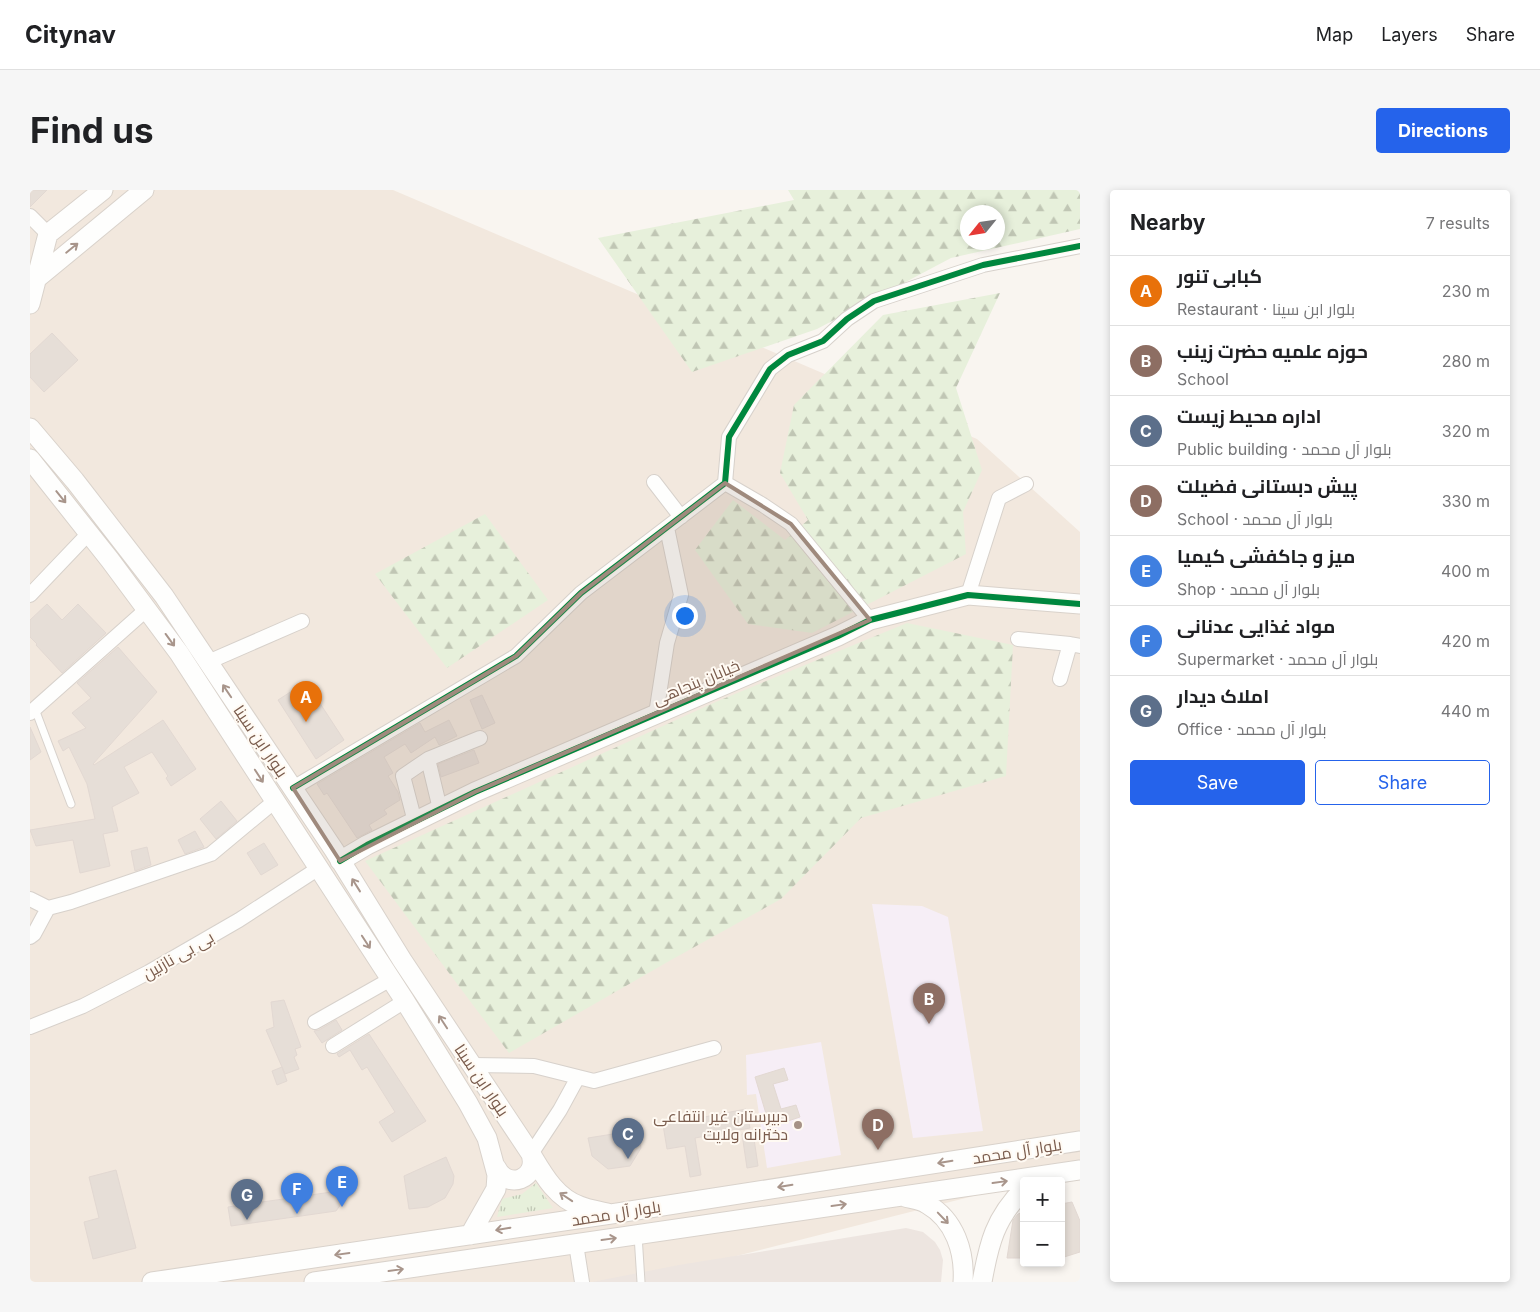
<!DOCTYPE html>
<html lang="en">
<head>
<meta charset="utf-8">
<style>
	body { margin:0; font-family:Inter,Cairo,sans-serif; background:#f6f6f6; color:#202124 }
	.controls { position:absolute; right:15px; bottom:15px; display:grid; overflow:hidden; border-radius:5px; box-shadow:0 2px 8px #0003 }
	.controls button { width:45px; height:45px; display:grid; place-items:center; padding:0; border:0; border-bottom:1px solid #e0e0e0; background:#fff; color:#202124; font:25px sans-serif }
	.compass { position:absolute; left:930px; top:15px; width:45px; height:45px; border-radius:50%; background:#fff; box-shadow:0 2px 8px #0003; rotate:240deg }
	.you { position:absolute; left:654px; top:425px; width:18px; height:18px; margin:-12px; border:4px solid #fff; border-radius:50%; background:#1a73e8; box-shadow:0 0 0 8px #1a73e833 }
	.badge { display:grid; place-items:center; width:32px; height:32px; border-radius:50%; background:#2563eb; color:#fff; font-size:16px; font-weight:700 }
	.pin { position:absolute; translate:-50% -41px; filter:drop-shadow(0 1px 2px #0008) }
	.pin::after { content:''; position:absolute; top:26px; width:18px; height:15px; background:inherit; clip-path:polygon(0 0,100% 0,50% 100%) }
	.list { margin:0; padding:0; list-style:none }
	h2 { display:flex; justify-content:space-between; align-items:center; height:65px; margin:0; padding:0 20px; font-size:21px }
	h2 small { font-size:16px; font-weight:400; color:#757577 }
	.list li { display:grid; grid-template-columns:32px 1fr auto; gap:15px; align-items:center; box-sizing:border-box; height:70px; padding:0 20px; border-top:1px solid #e0e0e0 }
	.list b { display:block; font-size:19px; white-space:nowrap }
	.list p { margin:0; font-size:16px; white-space:nowrap; color:#757577 }
	.list em { font-size:16px; font-style:normal; color:#757577 }
	.actions { display:flex; gap:10px; padding:15px 20px }
	.actions a { flex:1; padding:11px 0; border:1px solid #2563eb; border-radius:5px; text-align:center; font-size:18px; color:#2563eb }
	.actions .main { background:#2563eb; color:#fff }
	.map { position:relative; flex:none; width:1050px; height:1092px; overflow:hidden; border-radius:5px }
	header { display:flex; align-items:center; gap:30px; box-sizing:border-box; height:70px; padding:0 25px; background:#fff; border-bottom:1px solid #e0e0e0 }
	header strong { font-size:24px }
	nav { display:flex; gap:28px; margin-inline-start:auto; font-size:18px }
	.intro { display:flex; align-items:center; justify-content:space-between; box-sizing:border-box; height:120px; padding:0 30px }
	h1 { margin:0; font-size:35px }
	.button { padding:12px 22px; border-radius:5px; background:#2563eb; color:#fff; font-size:18px; font-weight:700 }
	main { display:flex; gap:30px; padding:0 30px }
	aside { flex:1; background:#fff; border-radius:5px; box-shadow:0 2px 8px #0003 }
	.map>svg:first-child { display:block }
</style>
</head>
<body>
<header>
<strong>Citynav</strong>
<nav><a>Map</a><a>Layers</a><a>Share</a></nav>
</header>
<div class="intro"><h1>Find us</h1><a class="button">Directions</a></div>
<main>
<div class="map">
<svg width="1050" height="1092" viewBox="0 0 1050 1092">
	<defs>
		<pattern id="grass-tufts" width="24" height="20" patternUnits="userSpaceOnUse" patternTransform="scale(1.25)"><rect width="24" height="20" fill="#e7f0db"/><path d="M3 7l-1-3M5 7V3M7 7l1-3M15 17l-1-3M17 17v-4M19 17l1-3" fill="none" stroke="#c0c6b4"/></pattern>
		<pattern id="forest-firs" width="22" height="20" patternUnits="userSpaceOnUse" patternTransform="scale(1.25)"><rect width="22" height="20" fill="#e7f0db"/><path d="M5 1l3.5 6h-7zM16 11l3.5 6h-7z" fill="#c0c6b4"/></pattern>
	</defs>
	<rect width="100%" height="100%" fill="#f9f5f0"/>
	<path fill="#f2e8de" d="M 0,0 L 363,0 L 947,249 L 1050,342 L 1050,979 L 604,1092 L 0,1092 Z"/>
	<path fill="#ede5e0" d="M 876,1038 L 893,1042 L 905,1052 L 910,1060 L 913,1070 L 911,1092 L 562,1092 L 649,1075 Z"/>
	<path fill="#f6eef6" d="M 842,714 L 892,716 L 918,727 L 953,941 L 883,948 Z
		M 791,852 L 811,965 L 737,978 L 726,904 L 717,905 L 716,865 Z"/>
	<path fill="url(#grass-tufts)" d="M 506,993 L 523,1018 L 467,1027 L 472,1009 L 492,1004 Z"/>
	<path fill="url(#forest-firs)" fill-rule="evenodd" d="M 758,0 L 1050,0 L 1050,39 L 921,68 L 787,139 L 662,182 L 568,48 L 764,10 ZM 938,22 L 968,22 L 968,52 L 938,52 Z
		M 970,103 L 926,198 L 952,280 L 933,322 L 936,364 L 782,443 L 718,434 L 665,360 L 703,310 L 755,350 L 778,330 L 750,283 L 764,215 L 853,125 Z
		M 455,324 L 518,410 L 417,478 L 345,384 Z
		M 877,433 L 983,455 L 976,586 L 831,628 L 751,709 L 641,770 L 479,863 L 335,671 L 688,511 Z"/>
	<path fill="#e6ded7" stroke="#e2d8d2" d="M 0,0 L 17,0 L 0,17 Z
		M 22,143 L 48,170 L 14,202 L 0,187 L 0,164 Z
		M 17,414 L 32,430 L 48,414 L 76,443 L 32,483 L 6,455 L 7,454 L 0,447 L 0,430 Z
		M 88,457 L 127,502 L 63,574 L 64,575 L 133,530 L 166,579 L 141,596 L 136,588 L 138,586 L 122,562 L 94,577 L 109,603 L 82,617 L 88,641 L 73,644 L 80,676 L 50,683 L 43,650 L 6,656 L 0,640 L 65,629 L 57,594 L 39,557 L 33,561 L 28,551 L 56,538 L 42,523 L 61,508 L 47,493 Z
		M 276,492 L 314,550 L 286,569 L 248,510 Z
		M 452,505 L 465,533 L 452,539 L 440,510 Z
		M 419,530 L 427,546 L 409,555 L 405,547 L 381,563 L 375,554 L 354,567 L 363,583 L 358,586 L 368,602 L 370,610 L 354,620 L 357,624 L 339,635 L 342,640 L 327,648 L 297,603 L 294,605 L 287,594 L 390,533 L 395,542 Z
		M 0,537 L 11,562 L 0,570 Z
		M 444,560 L 449,573 L 411,587 L 408,574 Z
		M 191,611 L 207,631 L 186,649 L 170,629 Z
		M 165,641 L 174,657 L 155,664 L 148,650 Z
		M 234,653 L 248,675 L 231,685 L 217,663 Z
		M 117,657 L 121,675 L 105,681 L 101,661 Z
		M 254,810 L 271,857 L 265,859 L 267,865 L 264,867 L 269,879 L 255,884 L 236,840 L 244,837 L 241,812 Z
		M 306,830 L 312,840 L 292,853 L 284,841 L 289,840 Z
		M 339,844 L 396,931 L 362,952 L 349,932 L 365,922 L 350,898 L 337,877 L 332,880 L 320,860 L 309,867 L 307,864 Z
		M 252,877 L 257,891 L 247,895 L 242,881 Z
		M 754,878 L 758,890 L 743,894 L 751,919 L 766,915 L 770,927 L 740,937 L 725,887 Z
		M 716,919 L 720,938 L 665,948 L 671,985 L 660,987 L 655,956 L 637,959 L 633,935 Z
		M 608,940 L 611,958 L 600,976 L 578,979 L 562,966 L 558,948 Z
		M 723,942 L 728,976 L 717,978 L 712,944 Z
		M 416,967 L 424,986 L 423,994 L 415,1008 L 398,1017 L 379,1019 L 374,986 Z
		M 86,980 L 106,1058 L 63,1069 L 54,1032 L 69,1028 L 59,987 Z
		M 322,999 L 306,1021 L 201,1036 L 198,1017 Z
		M 1042,1012 L 1050,1031 L 1050,1062 L 1031,1068 L 1031,1014 Z
		M 994,1022 L 994,1068 L 977,1068 L 983,1030 L 988,1024 Z"/>
	<g fill="none" stroke-linecap="round" stroke-linejoin="round">
		<defs>
			<path id="lane" d="M 5,519 L 41,614
				M 608,1045 L 611,1092"/>
			<path id="street" d="M 0,26 L 18,44
				M 624,292 L 651,327
				M 695,293 L 733,315 L 761,334 L 840,430
				M 0,405 L 59,343
				M 938,405 L 969,308 L 996,294
				M 988,449 L 1040,454
				M 178,472 L 272,431
				M 1030,489 L 1040,454 L 1050,456
				M 0,523 L 117,419
				M 626,524 L 637,453 L 651,405 L 637,338
				M 398,569 L 450,548
				M 263,598 L 486,466 L 551,403 L 695,293 L 699,247 L 740,179 L 758,165 L 793,151 L 817,129 L 844,111 L 953,75 L 1050,56
				M 385,632 L 373,586 L 398,569 L 410,619
				M 0,709 L 18,718
				M 0,747 L 4,744 L 18,718 L 41,712 L 181,664 L 245,611
				M 285,832 L 361,789
				M 0,837 L 53,816 L 119,782 L 209,730 L 289,678
				M 303,856 L 375,811
				M 441,875 L 504,876 L 564,891 L 684,858
				M 501,964 L 530,920 L 548,887
				M 546,1054 L 552,1092"/>
			<path id="secondary" d="M 5,90 L 114,0
				M 0,114 L 18,44 L 73,0
				M 0,238 L 45,291 L 134,406 L 304,660 L 372,770 L 501,964 C 513,984 526,1008 550,1016 C 560,1020 571,1021 581,1024
				M 0,269 L 80,370 L 149,463 L 375,811 L 438,913 L 457,948 L 467,985 L 466,999 L 440,1045
				M 310,671 L 337,655 L 445,602 L 808,446 L 840,430 L 938,405 L 1050,414
				M 466,977 C 477,1001 509,989 501,964
				M 875,1007 C 882,1009 891,1010 897,1014 C 925,1030 935,1062 933,1092
				M 122,1092 L 581,1024 L 1050,951
				M 284,1092 L 1050,980
				M 952,1092 C 959,1053 965,1028 994,999"/>
		</defs>
		<use href="#lane" stroke="#d7d1cb" stroke-width="9"/>
		<use href="#street" stroke="#d7d1cb" stroke-width="16"/>
		<use href="#secondary" stroke="#d9d2cb" stroke-width="21"/>
		<use href="#lane" stroke="#fefefd" stroke-width="7"/>
		<use href="#street" stroke="#fefefd" stroke-width="14"/>
		<use href="#secondary" stroke="#fefefd" stroke-width="19"/>
		<defs>
			<path id="cycleway" d="M 263,598 L 486,466 L 551,403 L 695,293 L 699,247 L 740,179 L 758,165 L 793,151 L 817,129 L 844,111 L 953,75 L 1050,56
				M 310,671 L 337,655 L 445,602 L 808,446 L 840,430 L 938,405 L 1050,414"/>
		</defs>
		<use href="#cycleway" stroke="#fffaf3" stroke-width="9"/>
		<use href="#cycleway" stroke="#00873e" stroke-width="6"/>
	</g>
	<defs><path id="oneway-shaft" d="M-6 0H5M1.5-3L5.5 0L1.5 3" fill="none" stroke-width="1.6" stroke-linecap="round" stroke-linejoin="round" transform="scale(1.25)"/></defs>
	<g stroke="#a8958b">
		<use href="#oneway-shaft" transform="translate(42 58) rotate(-39)"/>
		<use href="#oneway-shaft" transform="translate(31 307) rotate(51)"/>
		<use href="#oneway-shaft" transform="translate(140 450) rotate(54)"/>
		<use href="#oneway-shaft" transform="translate(197 501) rotate(-124)"/>
		<use href="#oneway-shaft" transform="translate(229 586) rotate(57)"/>
		<use href="#oneway-shaft" transform="translate(326 695) rotate(-122)"/>
		<use href="#oneway-shaft" transform="translate(336 752) rotate(57)"/>
		<use href="#oneway-shaft" transform="translate(413 832) rotate(-123)"/>
		<use href="#oneway-shaft" transform="translate(915 972) rotate(171)"/>
		<use href="#oneway-shaft" transform="translate(970 992) rotate(-8)"/>
		<use href="#oneway-shaft" transform="translate(755 996) rotate(171)"/>
		<use href="#oneway-shaft" transform="translate(536 1007) rotate(-146)"/>
		<use href="#oneway-shaft" transform="translate(809 1015) rotate(-8)"/>
		<use href="#oneway-shaft" transform="translate(913 1028) rotate(46)"/>
		<use href="#oneway-shaft" transform="translate(473 1039) rotate(170)"/>
		<use href="#oneway-shaft" transform="translate(579 1049) rotate(-8)"/>
		<use href="#oneway-shaft" transform="translate(312 1064) rotate(172)"/>
		<use href="#oneway-shaft" transform="translate(366 1080) rotate(-8)"/>
	</g>
	<path fill="#9f8a7d" fill-opacity="0.2" stroke="#9f8a7d" stroke-width="4" stroke-linejoin="round" d="M 695,293 L 761,334 L 840,430 L 445,602 L 310,671 L 263,598 L 486,466 L 551,403 Z"/>
	<circle fill="#a69286" stroke="#fffaf3" stroke-width="2" cx="768" cy="935" r="5"/>
	<g text-anchor="middle" dominant-baseline="central" stroke-width="4" stroke-linejoin="round" paint-order="stroke">
		<g font-size="16" fill="#7a5c4d" stroke="#fffaf3">
			<text transform="translate(666 492) rotate(-23)">خیابان پنجاهی</text>
			<text transform="translate(231 551) rotate(56)">بلوار ابن سینا</text>
			<text transform="translate(148 765) rotate(-30)">بی بی نازنین</text>
			<text transform="translate(452 890) rotate(56)">بلوار ابن سینا</text>
			<text transform="translate(987 961) rotate(-9)">بلوار آل محمد</text>
			<text transform="translate(586 1023) rotate(-9)">بلوار آل محمد</text>
		</g>
		<g font-size="16" fill="#7a5c4d" stroke="#fffaf3" text-anchor="end">
			<text x="758" y="926">دبیرستان غیر انتفاعی<tspan x="758" dy="18">دخترانه ولایت</tspan></text>
		</g>
	</g>
</svg>
<div class="controls">
<button>+</button>
<button>−</button>
</div>
<svg class="compass" viewBox="-18 -18 36 36"><path d="M0-13l5 13h-10z" fill="#e53935"/><path d="M0 13l5-13h-10z" fill="#757577"/></svg>
<div class="you"></div>
<div class="pin badge" style="left:276px;top:532px;background:#e8710a">A</div>
<div class="pin badge" style="left:899px;top:834px;background:#8d6e63">B</div>
<div class="pin badge" style="left:598px;top:969px;background:#5c6f8a">C</div>
<div class="pin badge" style="left:848px;top:960px;background:#8d6e63">D</div>
<div class="pin badge" style="left:312px;top:1017px;background:#3f7fe0">E</div>
<div class="pin badge" style="left:267px;top:1024px;background:#3f7fe0">F</div>
<div class="pin badge" style="left:217px;top:1030px;background:#5c6f8a">G</div>
</div>
<aside>
<h2>Nearby<small>7 results</small></h2>
<ul class="list">
<li><span class="badge" style="background:#e8710a">A</span><div><b>کبابی تنور</b><p>Restaurant · بلوار ابن سینا</p></div><em>230 m</em></li>
<li><span class="badge" style="background:#8d6e63">B</span><div><b>حوزه علمیه حضرت زینب</b><p>School</p></div><em>280 m</em></li>
<li><span class="badge" style="background:#5c6f8a">C</span><div><b>اداره محیط زیست</b><p>Public building · بلوار آل محمد</p></div><em>320 m</em></li>
<li><span class="badge" style="background:#8d6e63">D</span><div><b>پیش دبستانی فضیلت</b><p>School · بلوار آل محمد</p></div><em>330 m</em></li>
<li><span class="badge" style="background:#3f7fe0">E</span><div><b>میز و جاکفشی کیمیا</b><p>Shop · بلوار آل محمد</p></div><em>400 m</em></li>
<li><span class="badge" style="background:#3f7fe0">F</span><div><b>مواد غذایی عدنانی</b><p>Supermarket · بلوار آل محمد</p></div><em>420 m</em></li>
<li><span class="badge" style="background:#5c6f8a">G</span><div><b>املاک دیدار</b><p>Office · بلوار آل محمد</p></div><em>440 m</em></li>
</ul>
<div class="actions"><a class="main">Save</a><a>Share</a></div>
</aside>
</main>
</body>
</html>
